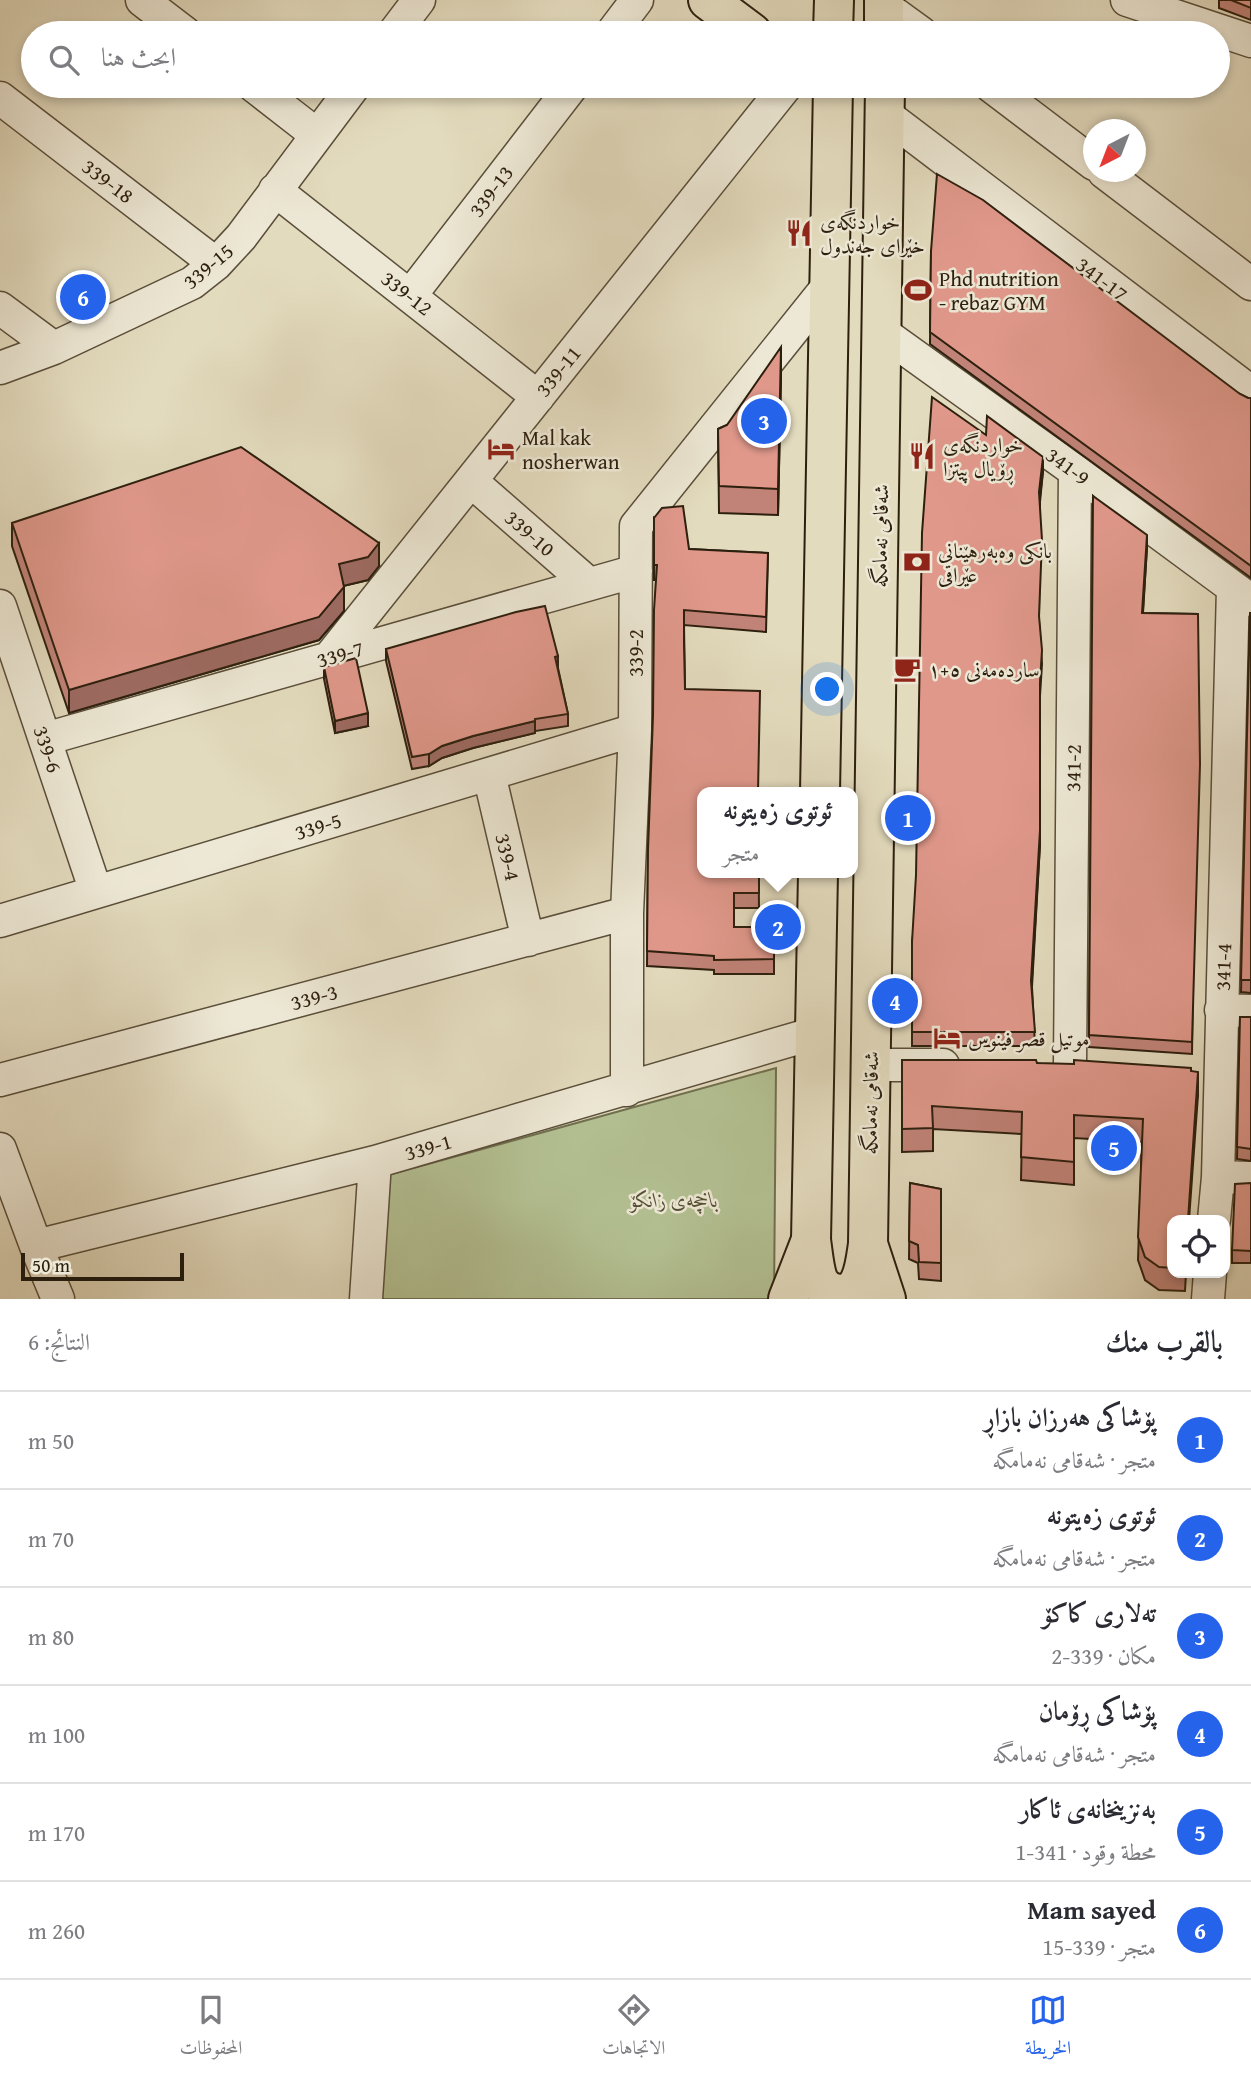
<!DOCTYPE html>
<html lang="ar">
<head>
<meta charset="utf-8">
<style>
	body { margin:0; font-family:"Gentium Book Plus",Amiri,serif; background:#f2f2f3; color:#2b2b33; direction:rtl }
	.controls { position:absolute; right:21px; bottom:21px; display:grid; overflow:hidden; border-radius:14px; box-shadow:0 4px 10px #0003 }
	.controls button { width:63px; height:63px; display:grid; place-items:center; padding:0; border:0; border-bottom:2px solid #e1e1e2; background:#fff; color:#2b2b33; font:35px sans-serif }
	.compass { position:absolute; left:1083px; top:119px; width:63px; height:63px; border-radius:50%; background:#fff; box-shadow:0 4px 10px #0003; rotate:222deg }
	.scale { position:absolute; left:21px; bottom:18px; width:163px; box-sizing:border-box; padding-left:7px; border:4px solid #2d1f0e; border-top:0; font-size:19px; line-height:24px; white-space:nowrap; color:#2d1f0e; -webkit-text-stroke:5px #ede8d5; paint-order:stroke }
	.you { position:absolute; left:828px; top:690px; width:24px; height:24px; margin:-18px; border:5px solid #fff; border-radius:50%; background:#1a73e8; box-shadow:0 0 0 10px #1a73e833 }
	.badge { display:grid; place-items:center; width:46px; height:46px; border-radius:50%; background:#2563eb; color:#fff; font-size:23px; font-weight:700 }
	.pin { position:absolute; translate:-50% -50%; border:4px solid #fff; box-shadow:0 2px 7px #0006 }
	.popup { position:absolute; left:697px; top:787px; width:161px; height:91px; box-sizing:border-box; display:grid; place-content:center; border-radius:14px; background:#fff; filter:drop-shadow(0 2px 5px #0005); font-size:23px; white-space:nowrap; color:#7c7c81 }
	.popup b { font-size:26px; color:#2b2b33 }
	.popup::after { content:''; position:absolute; left:50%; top:100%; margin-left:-14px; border:14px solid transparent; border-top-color:#fff }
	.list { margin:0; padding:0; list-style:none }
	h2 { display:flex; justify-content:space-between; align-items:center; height:91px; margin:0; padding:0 28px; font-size:30px }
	h2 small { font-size:23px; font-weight:400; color:#7c7c81 }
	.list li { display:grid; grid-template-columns:46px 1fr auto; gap:21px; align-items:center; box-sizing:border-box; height:98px; padding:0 28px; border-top:2px solid #e1e1e2 }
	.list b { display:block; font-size:26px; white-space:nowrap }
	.list p { margin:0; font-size:23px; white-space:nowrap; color:#7c7c81 }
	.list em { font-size:23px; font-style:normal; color:#7c7c81 }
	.icon { flex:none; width:38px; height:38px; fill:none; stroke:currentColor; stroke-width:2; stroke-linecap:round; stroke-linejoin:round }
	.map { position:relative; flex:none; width:1251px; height:1299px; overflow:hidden; direction:ltr }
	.search { position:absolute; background:#fff; box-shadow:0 4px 10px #0003; left:21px; right:21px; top:21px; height:77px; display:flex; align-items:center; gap:18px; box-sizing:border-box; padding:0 24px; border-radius:38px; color:#7c7c81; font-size:26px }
	.sheet { height:679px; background:#fff }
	nav { display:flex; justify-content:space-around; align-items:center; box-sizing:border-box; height:98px; border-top:2px solid #e1e1e2; background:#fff; font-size:19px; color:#7c7c81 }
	nav a { display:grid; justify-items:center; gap:4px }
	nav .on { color:#2563eb }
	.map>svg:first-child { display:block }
</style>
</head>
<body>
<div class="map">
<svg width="1251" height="1299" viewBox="0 0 1251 1299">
	<rect width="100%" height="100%" fill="#e3dbbe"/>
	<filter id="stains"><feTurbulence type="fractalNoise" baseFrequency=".00286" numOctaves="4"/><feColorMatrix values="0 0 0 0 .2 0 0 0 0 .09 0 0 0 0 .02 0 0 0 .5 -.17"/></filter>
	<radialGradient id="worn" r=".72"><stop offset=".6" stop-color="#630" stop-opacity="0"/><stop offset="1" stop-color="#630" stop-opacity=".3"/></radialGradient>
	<path fill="#b3c092" stroke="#707050" stroke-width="2" d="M 776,1068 L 774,1299 L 379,1299 L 388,1175 Z"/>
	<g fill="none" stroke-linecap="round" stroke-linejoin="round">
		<defs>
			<path id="minor" d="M 142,0 L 185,33
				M 1127,0 L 1251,41
				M 884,6 L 921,33
				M 394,33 L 419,0
				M 612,33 L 637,0
				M 254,86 L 317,135
				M 991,86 L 1094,164
				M 0,98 L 216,264
				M 886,115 L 1251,392
				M 1104,172 L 1251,284
				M 275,190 L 538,397
				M 410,296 L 572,86
				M 0,308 L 54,348
				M 883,333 L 1075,471 L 1250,600
				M 0,368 L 54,348 L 192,283 L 216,264 L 241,237 L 354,86
				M 471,481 L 589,584
				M 0,606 L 96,892
				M 330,657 L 786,86
				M 45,739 L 636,571
				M 489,774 L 528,940
				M 0,921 L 635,730
				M 1221,1010 L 1251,1011
				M 1070,1064 L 1075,471
				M 871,1065 L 943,1065
				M 0,1080 L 627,913
				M 627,1090 L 627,913 L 635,730 L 636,526 L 829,285
				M 0,1149 L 36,1246 L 58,1299
				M 1218,1177 L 1251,1178
				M 1214,1220 L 1218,1177 L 1233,588
				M 36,1246 L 375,1162 L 815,1033
				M 366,1299 L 375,1162
				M 1208,1299 L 1210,1273"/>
			<path id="major" d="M 708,0 L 752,33
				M 884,0 L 884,33
				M 833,33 L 834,0
				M 820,792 L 833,86
				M 818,873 L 811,1240 C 813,1253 814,1268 818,1279 C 821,1286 828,1292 835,1293 C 863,1299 865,1263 868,1244 L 885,86"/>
			<path id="highway" d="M 868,1244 L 886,1299
				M 788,1299 L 811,1240"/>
		</defs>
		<use href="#minor" stroke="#5a4e3a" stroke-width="35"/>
		<use href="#major" stroke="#2d1f0e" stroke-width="42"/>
		<use href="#highway" stroke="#2d1f0e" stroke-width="42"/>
		<use href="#minor" stroke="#ede8d5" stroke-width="32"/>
		<use href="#major" stroke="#e3dbbe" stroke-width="38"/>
		<use href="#highway" stroke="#e3dbbe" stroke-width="38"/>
	</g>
	<path fill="#c18378" stroke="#2d1f0e" stroke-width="2" d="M 1219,0 L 1251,0 L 1251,20 L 1219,8 Z
		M 931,251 L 1240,394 L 1248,398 L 1251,398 L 1251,578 L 930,344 Z
		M 781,374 L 778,515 L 719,513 L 718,429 L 727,425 Z
		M 986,435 L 1043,471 L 1040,502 L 1039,620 L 1042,664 L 1040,696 L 1040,844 L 1032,987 L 1035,1046 L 912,1046 L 912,942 Z
		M 1093,496 L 1147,547 L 1143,613 L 1198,614 L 1192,1054 L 1089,1047 Z
		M 654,518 L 689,549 L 768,553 L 766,632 L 684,625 L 685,689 L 758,792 L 759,908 L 734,908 L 734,927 L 774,927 L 774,974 L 714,974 L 714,970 L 647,966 L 648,850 L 653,716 L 656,580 L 654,580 Z
		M 12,523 L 379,566 L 368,580 L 343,586 L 344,611 L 319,640 L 69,713 L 12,546 Z
		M 1250,613 L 1251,613 L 1251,993 L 1241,992 Z
		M 386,649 L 558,668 L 568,714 L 568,726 L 535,731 L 535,733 L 473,748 L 442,758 L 429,766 L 412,769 L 386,661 Z
		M 324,667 L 368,726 L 335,733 L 324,679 Z
		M 1240,1017 L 1251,1017 L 1251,1161 L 1237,1159 Z
		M 902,1060 L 1037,1063 L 1198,1095 L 1172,1220 L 1172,1273 L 1186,1273 L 1185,1291 L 1159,1290 L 1145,1280 L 1138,1260 L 1142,1142 L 1074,1138 L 1074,1185 L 1021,1180 L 1022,1134 L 933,1129 L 933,1151 L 902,1152 Z
		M 910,1183 L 941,1189 L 941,1281 L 919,1279 L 918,1263 L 909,1259 Z
		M 1251,1183 L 1251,1263 L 1232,1263 L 1232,1250 Z"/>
	<path fill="#9d6a61" stroke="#2d1f0e" stroke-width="2" d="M 781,347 L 781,374 L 778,515 L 778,489 Z
		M 1043,457 L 1043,471 L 1039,506 L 1039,492 Z
		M 1147,535 L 1147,547 L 1142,625 L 1142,613 Z
		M 379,543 L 379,566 L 368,580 L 339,587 L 339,564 Z
		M 344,587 L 344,611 L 319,640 L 69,713 L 69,690 Z
		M 558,656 L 558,668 L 555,669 L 555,657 Z
		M 368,713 L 368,726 L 335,733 L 335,721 Z
		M 535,721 L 535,733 L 473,748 L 442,758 L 429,766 L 429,754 L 442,746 L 473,736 Z
		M 1040,830 L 1040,844 L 1031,995 L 1031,981 Z
		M 1198,1072 L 1198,1095 L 1189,1220 L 1188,1220 Z"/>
	<path fill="#e0988b" stroke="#2d1f0e" stroke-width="2" d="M 1231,0 L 1251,0 L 1251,8 Z
		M 937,174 L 983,200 L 1240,394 L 1248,398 L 1251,398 L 1251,566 L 930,332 L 931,251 Z
		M 781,347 L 778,489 L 719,486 L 718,429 L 727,425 Z
		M 932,397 L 986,435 L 987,416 L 1043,457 L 1039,492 L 1042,540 L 1039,616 L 1042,650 L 1040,682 L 1040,830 L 1031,981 L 1035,1032 L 912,1032 L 912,942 L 916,875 L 922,533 Z
		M 241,447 L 379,543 L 368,557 L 339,564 L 344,587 L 319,617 L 69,690 L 12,523 Z
		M 1093,496 L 1147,535 L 1142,613 L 1198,614 L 1200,764 L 1192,1042 L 1089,1035 Z
		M 683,506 L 689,549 L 768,553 L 766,617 L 684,610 L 684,644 L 685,689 L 760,691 L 758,792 L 703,792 L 703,873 L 759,873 L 759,893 L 734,893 L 734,927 L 774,927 L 774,959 L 714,960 L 714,956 L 647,951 L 648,850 L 653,716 L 654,610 L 657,565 L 654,565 L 654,518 L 662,508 Z
		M 545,606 L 558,656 L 555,657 L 568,714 L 535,719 L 535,721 L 473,736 L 442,746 L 429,754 L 412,757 L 386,649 L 516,612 Z
		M 1250,613 L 1251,613 L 1251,980 L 1241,980 Z
		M 356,658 L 368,713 L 335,721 L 324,667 Z
		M 1240,1017 L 1251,1017 L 1251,1149 L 1237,1147 Z
		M 902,1060 L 1036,1060 L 1037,1063 L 1074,1064 L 1074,1060 L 1191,1068 L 1191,1071 L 1198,1072 L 1188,1220 L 1172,1220 L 1172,1268 L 1159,1267 L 1145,1257 L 1138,1237 L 1143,1119 L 1074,1115 L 1074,1162 L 1021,1157 L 1022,1112 L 932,1106 L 933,1128 L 902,1129 Z
		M 910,1183 L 941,1189 L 941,1263 L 919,1262 L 918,1245 L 909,1241 Z
		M 1251,1183 L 1251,1251 L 1232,1250 L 1235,1184 Z"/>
	<defs>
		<symbol id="restaurant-bare" viewBox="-9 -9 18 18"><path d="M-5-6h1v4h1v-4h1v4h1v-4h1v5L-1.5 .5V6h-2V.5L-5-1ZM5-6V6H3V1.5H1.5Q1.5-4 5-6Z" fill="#8f2418" stroke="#ede8d5" stroke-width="2.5" paint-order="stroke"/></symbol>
		<symbol id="stadium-bare" viewBox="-9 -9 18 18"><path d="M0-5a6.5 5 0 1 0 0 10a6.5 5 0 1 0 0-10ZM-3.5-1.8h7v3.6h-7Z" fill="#8f2418" stroke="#ede8d5" stroke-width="2.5" paint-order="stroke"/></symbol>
		<symbol id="hotel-bare" viewBox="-9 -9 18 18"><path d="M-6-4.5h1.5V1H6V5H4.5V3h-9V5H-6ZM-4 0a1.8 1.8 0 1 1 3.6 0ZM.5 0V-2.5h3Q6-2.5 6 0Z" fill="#8f2418" stroke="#ede8d5" stroke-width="2.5" paint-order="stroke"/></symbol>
		<symbol id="bank-bare" viewBox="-9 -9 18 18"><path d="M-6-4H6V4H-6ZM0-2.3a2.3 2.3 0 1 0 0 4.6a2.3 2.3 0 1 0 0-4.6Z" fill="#8f2418" stroke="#ede8d5" stroke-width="2.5" paint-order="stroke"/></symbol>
		<symbol id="cafe-bare" viewBox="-9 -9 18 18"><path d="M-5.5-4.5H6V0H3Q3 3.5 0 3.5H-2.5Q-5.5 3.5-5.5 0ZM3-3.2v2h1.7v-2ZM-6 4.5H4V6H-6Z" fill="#8f2418" stroke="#ede8d5" stroke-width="2.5" paint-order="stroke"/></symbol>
	</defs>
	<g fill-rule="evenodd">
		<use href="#restaurant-bare" x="780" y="214" width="38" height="38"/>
		<use href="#stadium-bare" x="899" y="271" width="38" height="38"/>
		<use href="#hotel-bare" x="482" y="430" width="38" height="38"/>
		<use href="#restaurant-bare" x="903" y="437" width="38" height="38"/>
		<use href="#bank-bare" x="898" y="543" width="38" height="38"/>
		<use href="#cafe-bare" x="888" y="650" width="38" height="38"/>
		<use href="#hotel-bare" x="928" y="1019" width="38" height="38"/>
	</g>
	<g text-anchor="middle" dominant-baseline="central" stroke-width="5" stroke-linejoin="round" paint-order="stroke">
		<g font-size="21" fill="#2d1f0e" stroke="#ede8d5">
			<text transform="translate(108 181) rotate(37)">339-18</text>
			<text transform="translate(491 191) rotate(-53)">339-13</text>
			<text transform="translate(208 266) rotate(-40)">339-15</text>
			<text transform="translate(1102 279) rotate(37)">341-17</text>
			<text transform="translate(407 293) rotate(38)">339-12</text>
			<text transform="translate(558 371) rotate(-51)">339-11</text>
			<text transform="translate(1068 466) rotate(36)">341-9</text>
			<text transform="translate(530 533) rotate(41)">339-10</text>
			<text transform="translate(880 536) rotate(-89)">شەقامی نەمامگە</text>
			<text transform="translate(635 653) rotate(-90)">339-2</text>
			<text transform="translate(340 654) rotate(-16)">339-7</text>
			<text transform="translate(48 749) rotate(71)">339-6</text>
			<text transform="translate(1073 768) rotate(-89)">341-2</text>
			<text transform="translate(318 826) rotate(-17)">339-5</text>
			<text transform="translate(508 857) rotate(77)">339-4</text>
			<text transform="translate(1223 967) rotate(-88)">341-4</text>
			<text transform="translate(314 997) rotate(-15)">339-3</text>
			<text transform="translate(870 1103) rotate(-89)">شەقامی نەمامگە</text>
			<text transform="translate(428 1147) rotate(-16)">339-1</text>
		</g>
		<g font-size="21" fill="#2d1f0e" stroke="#ede8d5" text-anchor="start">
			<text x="820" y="221">خواردنگەی<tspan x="820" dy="24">خێرای جەندول</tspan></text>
			<text x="939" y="278">Phd nutrition<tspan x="939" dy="24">- rebaz GYM</tspan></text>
			<text x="522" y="437">Mal kak<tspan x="522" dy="24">nosherwan</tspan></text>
			<text x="943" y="444">خواردنگەی<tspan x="943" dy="24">ڕۆیال پیتزا</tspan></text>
			<text x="938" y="550">بانکی وەبەرهێنانی<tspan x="938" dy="24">عێراقی</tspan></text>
			<text x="928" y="669">ساردەمەنی ٥+١</text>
			<text x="968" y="1038">موتيل قصر فينوس</text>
		</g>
		<g font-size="21" font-style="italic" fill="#554f36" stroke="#ede8d5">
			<text x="674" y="1199">باخچەی زانکۆ</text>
		</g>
	</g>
	<rect width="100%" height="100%" filter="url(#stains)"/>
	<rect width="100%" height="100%" fill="url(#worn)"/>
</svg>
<div class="controls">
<button><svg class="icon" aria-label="locate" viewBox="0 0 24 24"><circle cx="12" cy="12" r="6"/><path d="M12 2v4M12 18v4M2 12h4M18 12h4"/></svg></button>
</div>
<svg class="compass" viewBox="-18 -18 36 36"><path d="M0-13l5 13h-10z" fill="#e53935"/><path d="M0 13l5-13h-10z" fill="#7c7c81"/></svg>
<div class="scale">50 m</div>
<div class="you"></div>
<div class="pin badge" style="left:908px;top:818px">1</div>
<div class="pin badge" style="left:778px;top:927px">2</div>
<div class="popup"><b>ئوتوی زەیتونە</b>متجر</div>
<div class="pin badge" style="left:764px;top:421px">3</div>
<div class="pin badge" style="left:895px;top:1001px">4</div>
<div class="pin badge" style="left:1114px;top:1148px">5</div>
<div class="pin badge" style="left:83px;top:297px">6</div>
<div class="search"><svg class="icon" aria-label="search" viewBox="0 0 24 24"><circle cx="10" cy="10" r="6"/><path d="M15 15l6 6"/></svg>ابحث هنا</div>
</div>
<section class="sheet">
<h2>بالقرب منك<small>النتائج: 6</small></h2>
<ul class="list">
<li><span class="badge">1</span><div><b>پۆشاکی هەرزان بازاڕ</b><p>متجر · شەقامی نەمامگە</p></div><em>50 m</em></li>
<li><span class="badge">2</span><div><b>ئوتوی زەیتونە</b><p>متجر · شەقامی نەمامگە</p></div><em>70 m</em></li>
<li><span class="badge">3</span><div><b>تەلاری کاکۆ</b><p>مكان · 339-2</p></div><em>80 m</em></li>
<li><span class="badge">4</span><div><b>پۆشاکی ڕۆمان</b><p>متجر · شەقامی نەمامگە</p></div><em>100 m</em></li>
<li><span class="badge">5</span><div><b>بەنزینخانەی ئاکار</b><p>محطة وقود · 341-1</p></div><em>170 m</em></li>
<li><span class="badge">6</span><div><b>Mam sayed</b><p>متجر · 339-15</p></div><em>260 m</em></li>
</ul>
</section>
<nav>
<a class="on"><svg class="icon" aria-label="map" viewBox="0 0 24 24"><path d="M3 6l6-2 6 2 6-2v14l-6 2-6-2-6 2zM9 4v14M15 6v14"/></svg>الخريطة</a>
<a><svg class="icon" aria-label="directions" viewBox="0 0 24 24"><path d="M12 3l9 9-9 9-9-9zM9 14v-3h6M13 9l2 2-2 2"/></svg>الاتجاهات</a>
<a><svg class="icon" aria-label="saved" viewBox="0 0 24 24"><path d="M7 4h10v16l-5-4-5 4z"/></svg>المحفوظات</a>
</nav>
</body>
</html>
